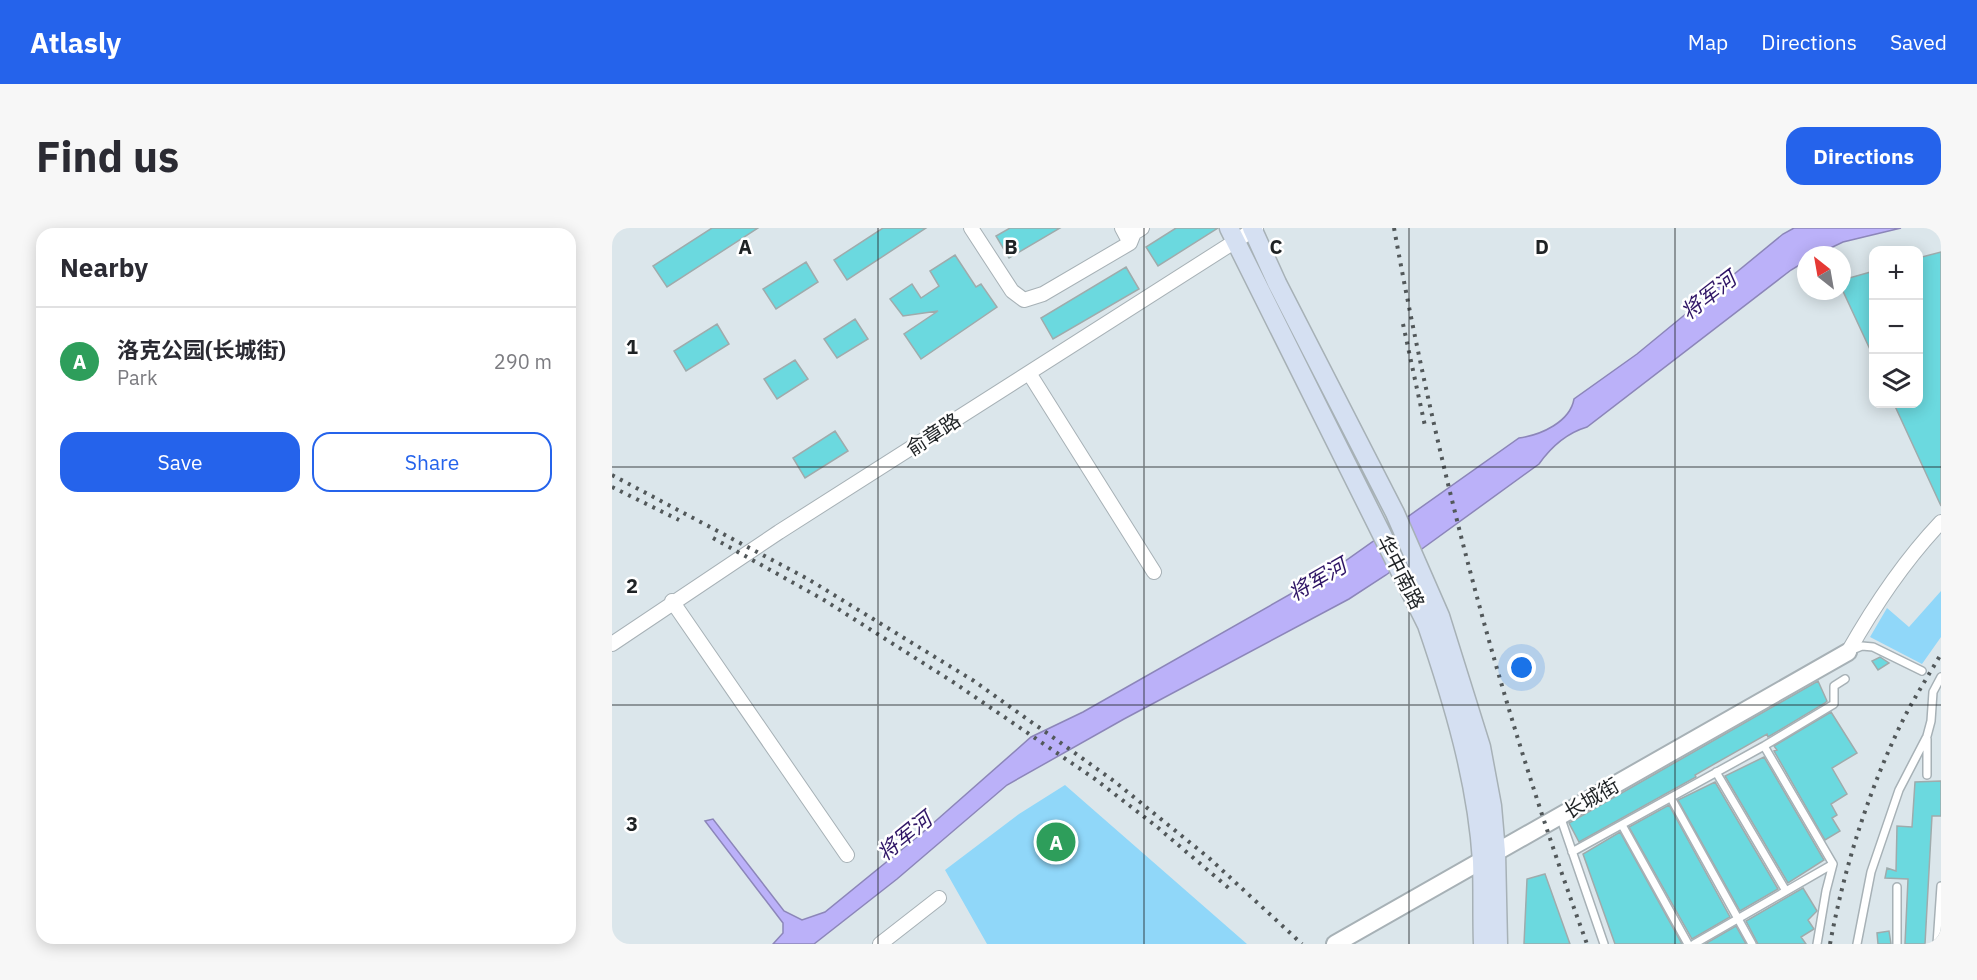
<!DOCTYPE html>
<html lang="en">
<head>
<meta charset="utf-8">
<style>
	body { margin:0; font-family:"IBM Plex Sans","Noto Sans SC",sans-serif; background:#f7f7f7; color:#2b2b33 }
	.controls { position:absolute; right:18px; top:18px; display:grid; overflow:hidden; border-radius:12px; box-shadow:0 3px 15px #0003 }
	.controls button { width:54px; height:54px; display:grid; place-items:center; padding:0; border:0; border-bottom:2px solid #e1e1e2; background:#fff; color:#2b2b33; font:30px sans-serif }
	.compass { position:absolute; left:1185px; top:18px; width:54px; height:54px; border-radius:50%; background:#fff; box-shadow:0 3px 15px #0003; rotate:329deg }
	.you { position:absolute; left:910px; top:440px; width:21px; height:21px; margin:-15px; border:4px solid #fff; border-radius:50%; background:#1a73e8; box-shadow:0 0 0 9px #1a73e833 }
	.badge { display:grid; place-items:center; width:39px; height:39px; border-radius:50%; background:#2563eb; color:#fff; font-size:20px; font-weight:700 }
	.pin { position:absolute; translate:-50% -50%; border:3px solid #fff; box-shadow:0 2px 6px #0006 }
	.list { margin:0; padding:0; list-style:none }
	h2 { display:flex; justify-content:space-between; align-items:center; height:78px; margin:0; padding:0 24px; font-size:26px }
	h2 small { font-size:20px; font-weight:400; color:#7c7c81 }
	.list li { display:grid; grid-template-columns:39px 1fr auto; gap:18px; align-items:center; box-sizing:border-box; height:108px; padding:0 24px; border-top:2px solid #e1e1e2 }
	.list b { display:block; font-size:22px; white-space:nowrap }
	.list p { margin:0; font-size:20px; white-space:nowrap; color:#7c7c81 }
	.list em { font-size:20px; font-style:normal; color:#7c7c81 }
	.actions { display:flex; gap:12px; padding:18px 24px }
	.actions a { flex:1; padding:14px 0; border:2px solid #2563eb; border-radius:18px; text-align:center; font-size:21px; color:#2563eb }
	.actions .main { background:#2563eb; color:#fff }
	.icon { flex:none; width:33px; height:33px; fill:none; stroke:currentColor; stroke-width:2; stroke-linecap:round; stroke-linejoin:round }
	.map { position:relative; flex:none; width:1329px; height:716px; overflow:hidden; border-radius:18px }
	header { display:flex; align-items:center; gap:36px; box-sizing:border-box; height:84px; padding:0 30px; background:#2563eb; color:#fff }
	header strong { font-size:28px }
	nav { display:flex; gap:33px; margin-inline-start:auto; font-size:21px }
	.intro { display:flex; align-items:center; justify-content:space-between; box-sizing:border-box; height:144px; padding:0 36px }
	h1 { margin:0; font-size:42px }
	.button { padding:15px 27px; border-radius:18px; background:#2563eb; color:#fff; font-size:21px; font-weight:700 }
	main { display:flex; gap:36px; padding:0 36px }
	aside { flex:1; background:#fff; border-radius:18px; box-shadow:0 3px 15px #0003 }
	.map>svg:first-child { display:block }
</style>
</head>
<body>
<header>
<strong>Atlasly</strong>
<nav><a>Map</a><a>Directions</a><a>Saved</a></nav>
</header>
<div class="intro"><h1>Find us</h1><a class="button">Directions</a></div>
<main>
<aside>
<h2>Nearby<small></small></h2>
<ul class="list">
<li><span class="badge" style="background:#2e9e5b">A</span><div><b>洛克公园(长城街)</b><p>Park</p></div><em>290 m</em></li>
</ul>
<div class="actions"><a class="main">Save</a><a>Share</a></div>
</aside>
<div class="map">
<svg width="1329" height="716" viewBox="0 0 1329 716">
	<rect width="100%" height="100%" fill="#dbe6eb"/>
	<path fill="#90d7f9" d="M 1329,363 L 1329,409 L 1310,436 L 1258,409 L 1275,380 L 1297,399 Z
		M 453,557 L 635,716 L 375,716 L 333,642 L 407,586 Z"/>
	<path fill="#bbb1f9" stroke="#8c86b9" stroke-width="1.5" d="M 1182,0 L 1289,0 L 1231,14 L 1204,27 L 1194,27 L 1194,33 L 1179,42 L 975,199 C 955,205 939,219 927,236 L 774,347 L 737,371 L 512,491 L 395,557 L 285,651 L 202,716 L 161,716 L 171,705 L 171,695 L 93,593 L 101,591 L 172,683 L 190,692 L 213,684 L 310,605 L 419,509 L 471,484 L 719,343 L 907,210 C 929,207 958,194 962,171 L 1025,126 L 1171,6 Z"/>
	<path fill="#6bd9df" stroke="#9fabac" stroke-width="1.5" d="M 100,0 L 146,0 L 55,59 L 41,38 Z
		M 271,0 L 314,0 L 235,52 L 222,32 Z
		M 398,0 L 448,0 L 397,30 L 384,8 Z
		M 564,0 L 606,0 L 546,38 L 534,19 Z
		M 1329,24 L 1329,278 L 1282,176 L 1306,176 L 1306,30 Z
		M 343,27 L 364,59 L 369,56 L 385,79 L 309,131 L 292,106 L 326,83 L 291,88 L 278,71 L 300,56 L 309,70 L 327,58 L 318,43 Z
		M 194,34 L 206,54 L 164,81 L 151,61 Z
		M 514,39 L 527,61 L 441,111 L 429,90 Z
		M 1262,43 L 1262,130 L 1230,61 L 1230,52 Z
		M 243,91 L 256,111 L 225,130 L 212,111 Z
		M 105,96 L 117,116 L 74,143 L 62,123 Z
		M 183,132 L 196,151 L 165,171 L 152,151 Z
		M 223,203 L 236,223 L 193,250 L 181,230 Z
		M 1268,429 L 1277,435 L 1266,442 L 1260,433 Z
		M 1206,453 L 1215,473 L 1213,475 L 1156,509 L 1155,506 L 1083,547 L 1084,549 L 967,614 L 957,595 Z
		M 1219,484 L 1245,525 L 1220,540 L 1235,566 L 1219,576 L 1225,587 L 1220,590 L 1228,603 L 1213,612 L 1162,523 L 1165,522 L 1162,518 Z
		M 1152,529 L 1212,632 L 1176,655 L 1113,548 Z
		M 1329,553 L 1329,588 L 1320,588 L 1313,716 L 1293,716 L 1296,651 L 1273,650 L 1275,640 L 1284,643 L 1285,598 L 1300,599 L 1303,554 Z
		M 1103,554 L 1166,661 L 1128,683 L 1066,572 Z
		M 1057,577 L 1118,689 L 1080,711 L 1017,599 Z
		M 1008,604 L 1070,716 L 1003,716 L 971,626 Z
		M 933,646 L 958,716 L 912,716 L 915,651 Z
		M 1191,660 L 1205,683 L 1196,692 L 1202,701 L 1189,709 L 1194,716 L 1146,716 L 1134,693 Z
		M 1124,698 L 1134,716 L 1093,716 Z
		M 1277,703 L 1279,716 L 1266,716 L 1265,705 Z"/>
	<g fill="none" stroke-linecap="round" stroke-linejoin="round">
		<defs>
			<path id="service" d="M 1238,423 L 1250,418 L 1261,419 L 1310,443
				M 1104,544 L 1174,663
				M 1315,547 L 1315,511
				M 1059,570 L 1140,716
				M 948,588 L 992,716
				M 1010,597 L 1076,716
				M 960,624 L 1152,518 L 1222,476 L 1222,458 L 1233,451
				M 1082,716 L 1221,636 L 1152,518
				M 1205,716 L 1214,663 L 1221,636
				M 1245,716 L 1259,644 L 1287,562 L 1315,508 L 1319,493 L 1321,464 L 1329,449
				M 1285,716 L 1285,659
				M 1325,716 L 1329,658"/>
			<path id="minor" d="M 359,0 L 400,63 L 412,72 L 431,66 L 518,15 L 510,0
				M 518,15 L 522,5 L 530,0
				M 417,145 L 542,344
				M 60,373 L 235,627
				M 0,416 L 167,304 L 644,0
				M 1236,424 C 1262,378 1293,332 1329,294
				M 268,716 L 327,670"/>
			<path id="tertiary" d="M 723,716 L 1236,424"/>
			<path id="secondary" d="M 617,0 L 815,397 C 841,473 865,553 870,633 C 871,661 870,689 871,716
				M 640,0 L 665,55 L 783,285 L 828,388 L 869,519 L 880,578 L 884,624 L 886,716"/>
		</defs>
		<use href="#service" stroke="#a7b1b6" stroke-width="10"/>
		<use href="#minor" stroke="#a7b1b6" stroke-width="16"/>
		<use href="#tertiary" stroke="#a7b1b6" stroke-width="20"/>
		<use href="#secondary" stroke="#a7b1b6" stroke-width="21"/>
		<use href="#service" stroke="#fff" stroke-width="7"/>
		<use href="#minor" stroke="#fff" stroke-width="14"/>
		<use href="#tertiary" stroke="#fff" stroke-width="16"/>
		<use href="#secondary" stroke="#d5e0f2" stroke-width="18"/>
		<path stroke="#52585a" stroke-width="4" stroke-dasharray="3 6" stroke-linecap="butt" d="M 782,0 C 826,243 890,484 975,716
			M 791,96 L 813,198
			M 0,247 L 196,351 L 362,453 L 502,553 L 597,630 L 690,716
			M 0,259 L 67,292
			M 101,310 L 212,372 L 341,454 L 483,551 L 544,598 L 619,662
			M 1218,716 C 1232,641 1255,567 1288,498 C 1300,473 1315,450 1329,426"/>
	</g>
	<path fill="none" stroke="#1f2325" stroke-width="1.5" stroke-opacity="0.55" d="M 266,0 L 266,716M 532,0 L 532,716M 797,0 L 797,716M 1063,0 L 1063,716M 0,239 L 1329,239M 0,477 L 1329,477"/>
	<g text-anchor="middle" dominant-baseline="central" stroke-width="5" stroke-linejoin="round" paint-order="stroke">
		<g font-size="20" fill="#1f2325" stroke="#fff">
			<text transform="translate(321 206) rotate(-33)">俞章路</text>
			<text transform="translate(789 344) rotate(63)">华中南路</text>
			<text transform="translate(979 570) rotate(-30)">长城街</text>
		</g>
		<g font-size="21" font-style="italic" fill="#2f1566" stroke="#fff">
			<text transform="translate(1096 67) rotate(-38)">将军河</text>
			<text transform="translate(705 351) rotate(-30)">将军河</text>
			<text transform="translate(292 608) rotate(-39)">将军河</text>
		</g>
	</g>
	<g font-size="20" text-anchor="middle" font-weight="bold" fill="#1f2325" stroke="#fff" stroke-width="5" stroke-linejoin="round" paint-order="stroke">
		<text x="133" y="26">A</text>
		<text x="399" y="26">B</text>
		<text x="664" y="26">C</text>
		<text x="930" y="26">D</text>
		<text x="20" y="126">1</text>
		<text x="20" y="365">2</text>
		<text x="20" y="603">3</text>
	</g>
</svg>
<div class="controls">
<button>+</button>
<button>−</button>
<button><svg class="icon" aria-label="layers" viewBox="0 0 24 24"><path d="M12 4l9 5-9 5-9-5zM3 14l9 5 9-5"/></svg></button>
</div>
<svg class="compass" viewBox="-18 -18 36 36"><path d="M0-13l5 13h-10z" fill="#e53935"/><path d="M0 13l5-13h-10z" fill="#7c7c81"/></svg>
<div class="you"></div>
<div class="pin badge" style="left:444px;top:614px;background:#2e9e5b">A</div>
</div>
</main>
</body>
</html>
